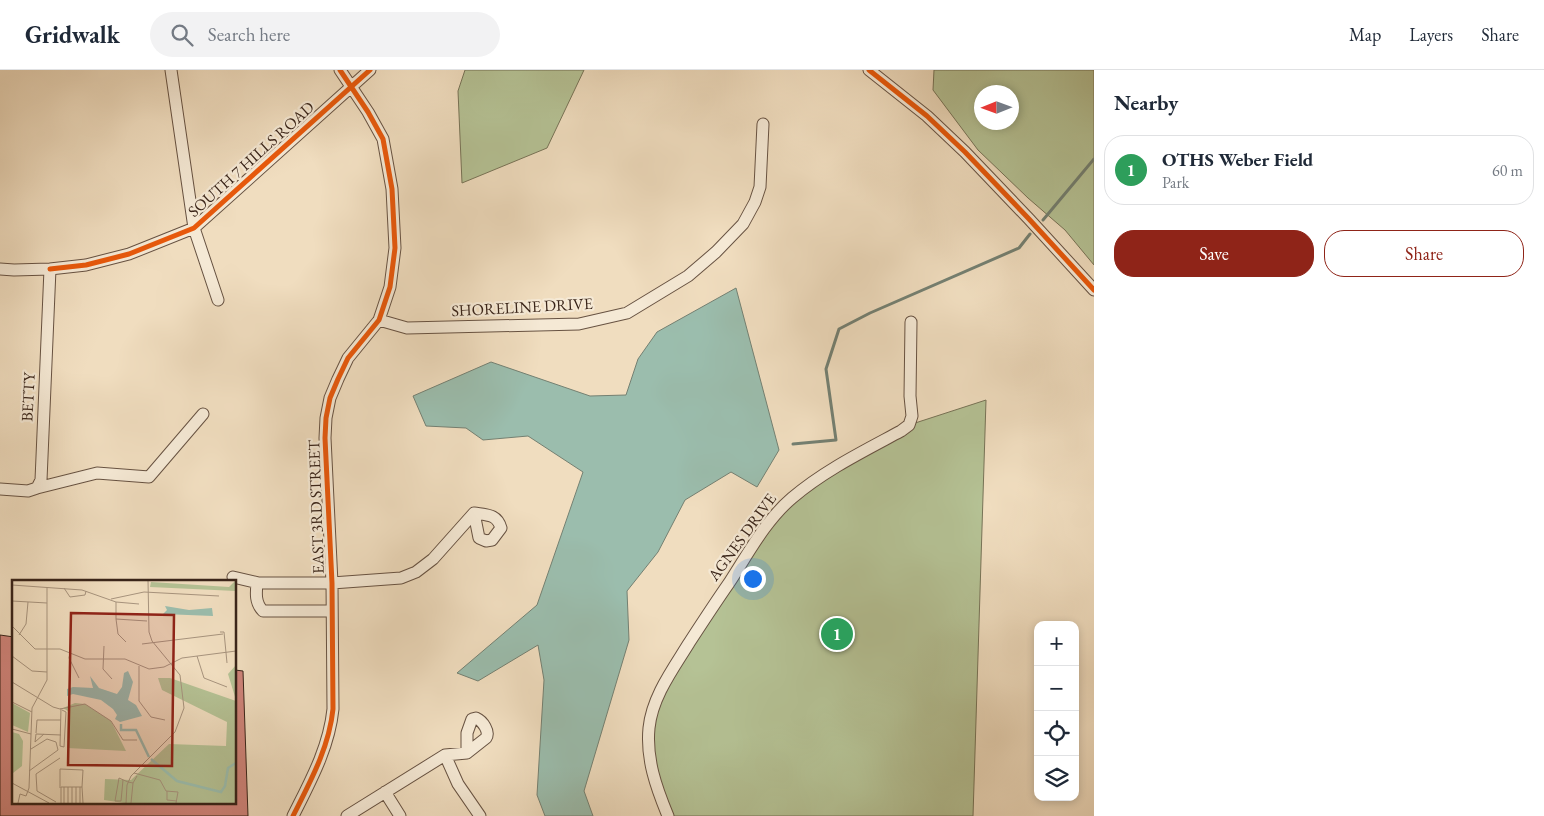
<!DOCTYPE html>
<html lang="en">
<head>
<meta charset="utf-8">
<style>
	body { margin:0; font-family:"EB Garamond",serif; background:#f2f2f3; color:#1f2937 }
	.controls { position:absolute; right:15px; bottom:15px; display:grid; overflow:hidden; border-radius:10px; box-shadow:0 2px 8px #0003 }
	.controls button { width:45px; height:45px; display:grid; place-items:center; padding:0; border:0; border-bottom:1px solid #e0e1e3; background:#fff; color:#1f2937; font:25px sans-serif }
	.compass { position:absolute; left:974px; top:15px; width:45px; height:45px; border-radius:50%; background:#fff; box-shadow:0 2px 8px #0003; rotate:269deg }
	.you { position:absolute; left:752px; top:508px; width:18px; height:18px; margin:-12px; border:4px solid #fff; border-radius:50%; background:#1a73e8; box-shadow:0 0 0 8px #1a73e833 }
	.badge { display:grid; place-items:center; width:32px; height:32px; border-radius:50%; background:#8f2418; color:#fff; font-size:16px; font-weight:700 }
	.pin { position:absolute; translate:-50% -50%; border:2px solid #fff; box-shadow:0 1px 5px #0006 }
	.list { margin:0; padding:0; list-style:none }
	h2 { display:flex; justify-content:space-between; align-items:center; height:65px; margin:0; padding:0 20px; font-size:21px }
	h2 small { font-size:16px; font-weight:400; color:#747a83 }
	.list li { display:grid; grid-template-columns:32px 1fr auto; gap:15px; align-items:center; box-sizing:border-box; height:70px; margin:0 10px 10px; padding:0 10px; border:1px solid #e0e1e3; border-radius:20px }
	.list b { display:block; font-size:19px; white-space:nowrap }
	.list p { margin:0; font-size:16px; white-space:nowrap; color:#747a83 }
	.list em { font-size:16px; font-style:normal; color:#747a83 }
	.actions { display:flex; gap:10px; padding:15px 20px }
	.actions a { flex:1; padding:11px 0; border:1px solid #8f2418; border-radius:20px; text-align:center; font-size:18px; color:#8f2418 }
	.actions .main { background:#8f2418; color:#fff }
	.icon { flex:none; width:28px; height:28px; fill:none; stroke:currentColor; stroke-width:2; stroke-linecap:round; stroke-linejoin:round }
	.map { position:relative; flex:none; width:1094px; height:746px; overflow:hidden }
	header { display:flex; align-items:center; gap:30px; box-sizing:border-box; height:70px; padding:0 25px; background:#fff; border-bottom:1px solid #e0e1e3 }
	header strong { font-size:24px }
	nav { display:flex; gap:28px; margin-inline-start:auto; font-size:18px }
	.search { width:350px; height:45px; background:#f2f2f3; display:flex; align-items:center; gap:12px; box-sizing:border-box; padding:0 18px; border-radius:28px; color:#747a83; font-size:19px }
	main { display:flex }
	aside { flex:1; background:#fff }
	.map>svg:first-child { display:block }
</style>
</head>
<body>
<header>
<strong>Gridwalk</strong>
<div class="search"><svg class="icon" aria-label="search" viewBox="0 0 24 24"><circle cx="10" cy="10" r="6"/><path d="M15 15l6 6"/></svg>Search here</div>
<nav><a>Map</a><a>Layers</a><a>Share</a></nav>
</header>
<main>
<div class="map">
<svg width="1094" height="746" viewBox="0 0 1094 746">
	<rect width="100%" height="100%" fill="#f0ddbf"/>
	<filter id="stains"><feTurbulence type="fractalNoise" baseFrequency=".004" numOctaves="4"/><feColorMatrix values="0 0 0 0 .2 0 0 0 0 .09 0 0 0 0 .02 0 0 0 .5 -.17"/></filter>
	<radialGradient id="worn" r=".72"><stop offset=".6" stop-color="#630" stop-opacity="0"/><stop offset="1" stop-color="#630" stop-opacity=".3"/></radialGradient>
	<path fill="#b5c295" stroke="#777357" fill-rule="evenodd" d="M 465,0 L 584,0 L 547,78 L 462,113 L 458,21 Z
		M 934,0 L 1094,0 L 1094,195 L 1065,160 L 1028,128 L 978,80 L 933,20 ZM 982,22 L 1012,22 L 1012,52 L 982,52 Z
		M 986,330 L 973,746 L 668,746 L 649,680 L 663,616 L 792,428 L 909,355 Z"/>
	<path fill="#9bbdad" stroke="#748072" d="M 736,218 L 779,380 L 757,417 L 731,402 L 685,430 L 658,482 L 627,521 L 629,570 L 584,721 L 593,746 L 545,746 L 537,725 L 544,610 L 538,575 L 478,611 L 457,603 L 537,535 L 583,402 L 528,366 L 483,370 L 466,358 L 426,356 L 413,326 L 491,292 L 590,326 L 626,325 L 638,289 L 657,262 Z"/>
	<g fill="none" stroke-linecap="round" stroke-linejoin="round">
		<path stroke="#748072" stroke-width="3" d="M 1043,150 L 1094,89
			M 793,374 L 836,370 L 826,299 L 839,259 L 870,243 L 1019,178 L 1030,164"/>
	</g>
	<path fill="#ce8379" stroke="#392419" d="M 0,565 L 14,567 L 14,732 L 235,732 L 235,600 L 243,601 L 248,746 L 0,746 Z"/>
	<g fill="none" stroke-linecap="round" stroke-linejoin="round">
		<defs>
			<path id="minor" d="M 171,0 L 194,158 L 218,230
				M 869,0 L 927,46 L 965,82 L 1029,149 L 1094,220
				M 0,199 L 14,200 L 50,199 L 86,195 L 129,184 L 194,158 L 370,0
				M 379,250 L 407,258 L 579,254 L 627,243 L 688,206 L 716,182 L 743,154 L 755,132 L 760,117 L 763,54
				M 37,418 L 97,403 L 149,407 L 203,344
				M 0,419 L 28,421 L 37,418 L 41,410 L 50,199
				M 474,443 C 487,445 497,444 501,458 L 492,470 L 486,471 L 479,468 Z
				M 233,507 L 259,513 L 332,513 L 401,508 L 416,502 L 433,489 L 474,443
				M 257,513 C 256,523 255,533 263,541 L 332,541
				M 476,648 C 483,651 490,662 486,668 L 467,683 L 467,663 L 472,649 Z
				M 445,685 L 458,714 L 480,746
				M 385,722 L 400,746
				M 293,746 C 310,712 329,678 333,639 L 332,513 L 325,368 L 326,348 L 330,328 L 338,309 L 348,288 L 379,250 L 390,217 L 395,178 L 392,119 L 383,69 L 368,42 L 340,0
				M 347,746 L 445,685 L 467,683
				M 668,746 C 656,717 646,689 649,658 C 652,627 673,599 689,573 C 702,553 715,533 729,513 C 748,484 765,451 792,428 C 825,400 864,381 901,361 L 909,355 L 912,346 L 910,326 L 911,252"/>
		</defs>
		<use href="#minor" stroke="#675242" stroke-width="13"/>
		<use href="#minor" stroke="#f5e9d5" stroke-width="11"/>
		<defs>
			<path id="cycleway" d="M 869,0 L 927,46 L 965,82 L 1029,149 L 1094,220
				M 50,199 L 86,195 L 129,184 L 194,158 L 370,0
				M 293,746 C 310,712 329,678 333,639 L 332,513 L 325,368 L 326,348 L 330,328 L 338,309 L 348,288 L 379,250 L 390,217 L 395,178 L 392,119 L 383,69 L 368,42 L 340,0"/>
		</defs>
		<use href="#cycleway" stroke="#f5e9d5" stroke-width="8"/>
		<use href="#cycleway" stroke="#e8590c" stroke-width="5"/>
	</g>
	<g text-anchor="middle" dominant-baseline="central" stroke-width="4.5" stroke-linejoin="round" paint-order="stroke">
		<g font-size="16" fill="#392419" stroke="#f5e9d5">
			<text transform="translate(251 89) rotate(-42)">SOUTH 7 HILLS ROAD</text>
			<text transform="translate(522 237) rotate(-3)">SHORELINE DRIVE</text>
			<text transform="translate(28 327) rotate(-87)">BETTY</text>
			<text transform="translate(316 437) rotate(-92)">EAST 3RD STREET</text>
			<text transform="translate(742 467) rotate(-54)">AGNES DRIVE</text>
		</g>
	</g>
	<g transform="translate(12 510)">
		<rect width="224" height="224" fill="#f0ddbf"/>
		<path d="M 224,0 L 224,11 L 138,7 L 139,2 L 217,7 ZM 224,85 L 224,120 L 216,94 ZM 146,98 L 158,98 L 224,121 L 224,223 L 112,223 L 92,220 L 93,199 L 119,200 L 157,164 L 214,166 L 215,142 L 150,110 ZM 0,123 L 18,133 L 16,152 L 0,145 ZM 63,123 L 73,124 L 99,141 L 114,171 L 55,168 L 56,131 L 51,128 ZM 0,152 L 7,154 L 11,161 L 10,186 L 1,193 Z" fill="#b5c295"/>
		<path d="M 153,26 L 177,30 L 200,28 L 201,36 L 151,34 L 155,30 ZM 116,91 L 121,102 L 116,120 L 124,125 L 130,136 L 108,142 L 103,139 L 105,135 L 101,129 L 89,120 L 61,114 L 55,116 L 55,109 L 61,107 L 81,108 L 78,96 L 87,108 L 105,114 L 110,107 L 112,93 Z" fill="#9bbdad"/>
		<path fill="none" stroke="#9bbdad" stroke-width="2.5" d="M 109,144 L 109,150 L 124,150 L 137,177M 139,179 L 165,201 L 209,212 L 213,206 L 216,188 L 224,183"/>
		<path fill="none" stroke="#a7937d" stroke-width="1" d="M 0,5 L 70,10 L 104,22 L 127,24M 52,8 L 58,17 L 73,15 L 74,11M 99,19 L 132,12 L 207,16M 0,21 L 35,23M 104,22 L 104,39 L 135,41M 104,39 L 106,54 L 114,62M 0,46 L 23,69 L 48,69 L 73,79 L 113,79 L 137,89 L 152,87 L 170,78 L 224,71M 208,52 L 212,52 L 215,83M 7,55 L 14,44 L 16,22M 130,64 L 211,54M 92,66 L 91,89 L 100,99M 58,73 L 57,78 L 67,98M 0,76 L 20,91 L 35,92M 185,76 L 192,98 L 215,107M 127,86 L 127,121 L 139,137 L 153,140M 0,102 L 41,127 L 48,129 L 73,124 L 99,141 L 111,160 L 125,160M 0,122 L 20,132M 49,128 L 48,166 L 52,167 L 54,132 L 50,130M 0,149 L 19,154M 24,153 L 25,140 L 49,140M 32,154 L 23,162 L 24,154 L 49,155M 17,191 L 46,170 L 44,162 L 35,159 L 19,169M 122,193 L 148,200 L 154,211 L 166,212 L 164,223M 111,200 L 109,221 L 103,221 L 107,198 L 116,202 L 121,203 L 125,196M 0,203 L 37,223M 56,207 L 56,223M 60,207 L 60,223M 64,207 L 64,223M 68,207 L 68,223M 48,208 L 48,189 L 71,190 L 70,207M 155,211 L 155,220 L 165,221M 44,222 L 25,211 L 24,194 L 48,178M 6,223 L 8,214 L 14,216 L 17,208 L 20,128 L 35,100 L 35,7M 49,223 L 49,207 L 70,207 L 71,223M 52,223 L 52,207M 114,223 L 115,205 L 119,196 L 163,152 L 172,128 L 168,95 L 140,61 L 137,52 L 136,0M 119,223 L 121,203"/>
		<path fill="#8f2418" fill-opacity="0.15" stroke="#8f2418" stroke-width="2.5" d="M 59,33 L 162,35 L 160,186 L 56,185 Z"/>
		<rect width="224" height="224" fill="none" stroke="#392419" stroke-width="2.5"/>
	</g>
	<rect width="100%" height="100%" filter="url(#stains)"/>
	<rect width="100%" height="100%" fill="url(#worn)"/>
</svg>
<div class="controls">
<button>+</button>
<button>−</button>
<button><svg class="icon" aria-label="locate" viewBox="0 0 24 24"><circle cx="12" cy="12" r="6"/><path d="M12 2v4M12 18v4M2 12h4M18 12h4"/></svg></button>
<button><svg class="icon" aria-label="layers" viewBox="0 0 24 24"><path d="M12 4l9 5-9 5-9-5zM3 14l9 5 9-5"/></svg></button>
</div>
<svg class="compass" viewBox="-18 -18 36 36"><path d="M0-13l5 13h-10z" fill="#e53935"/><path d="M0 13l5-13h-10z" fill="#747a83"/></svg>
<div class="you"></div>
<div class="pin badge" style="left:837px;top:564px;background:#2e9e5b">1</div>
</div>
<aside>
<h2>Nearby<small></small></h2>
<ul class="list">
<li><span class="badge" style="background:#2e9e5b">1</span><div><b>OTHS Weber Field</b><p>Park</p></div><em>60 m</em></li>
</ul>
<div class="actions"><a class="main">Save</a><a>Share</a></div>
</aside>
</main>
</body>
</html>
